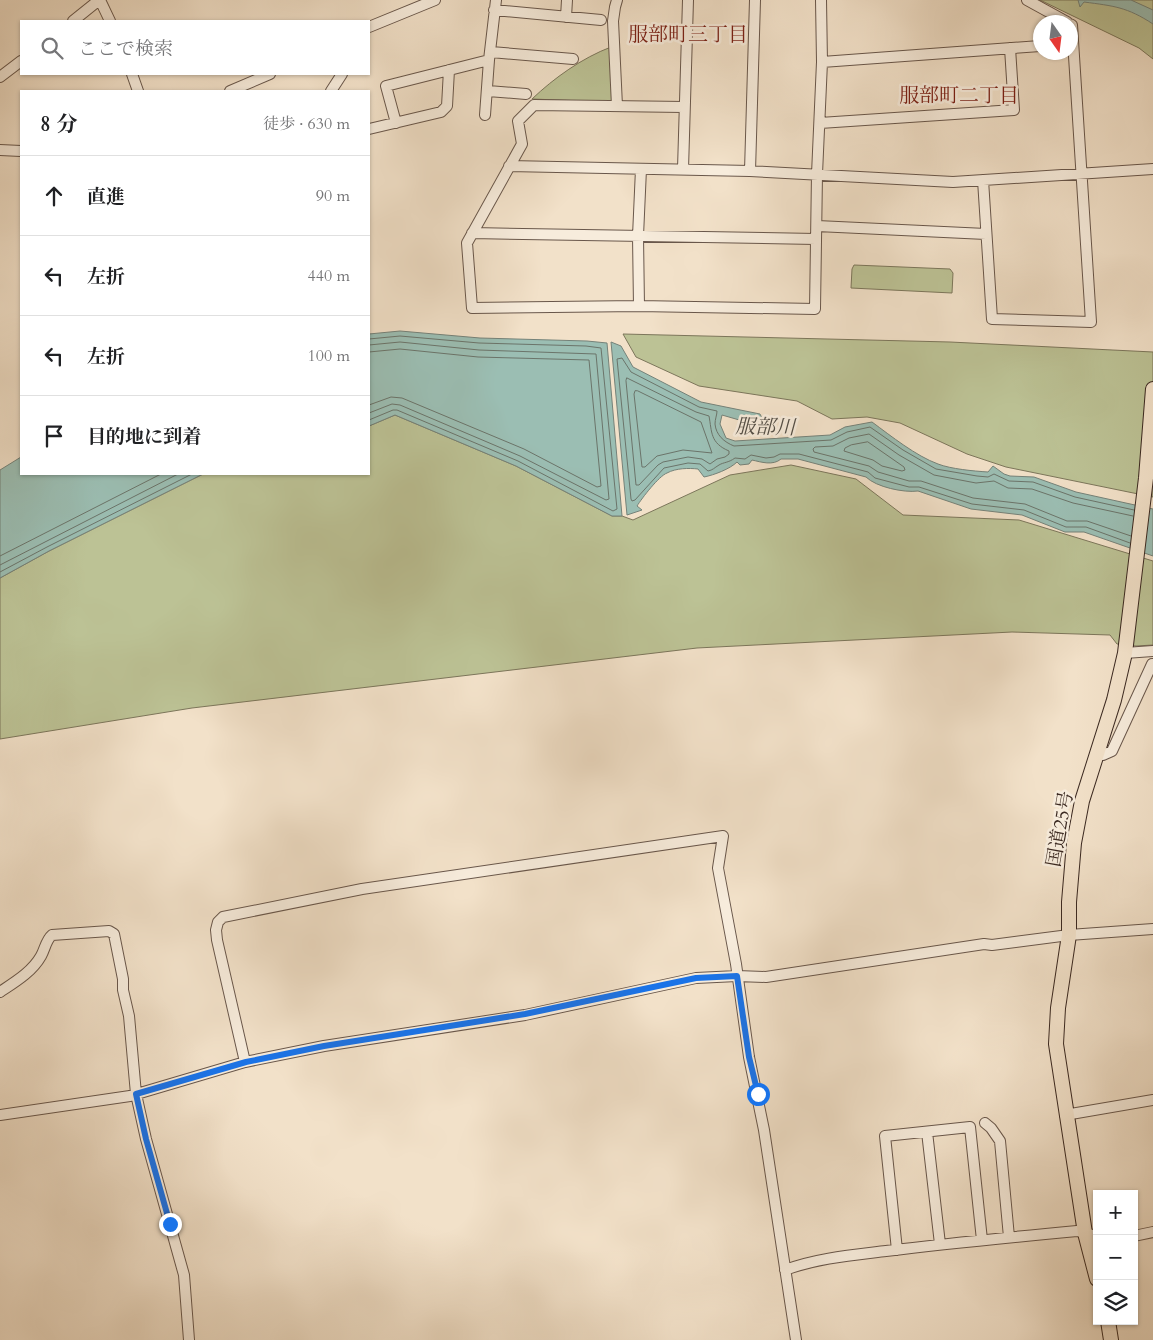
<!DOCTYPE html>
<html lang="ja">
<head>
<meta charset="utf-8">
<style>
	body { margin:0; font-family:Cardo,"Noto Serif JP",serif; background:#f2f2f2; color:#202124 }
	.controls { position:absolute; right:15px; bottom:15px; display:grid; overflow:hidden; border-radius:0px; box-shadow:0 1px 4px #0004 }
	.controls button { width:45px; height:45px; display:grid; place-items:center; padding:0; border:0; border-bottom:1px solid #e0e0e0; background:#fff; color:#202124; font:25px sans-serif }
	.compass { position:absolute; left:1033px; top:15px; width:45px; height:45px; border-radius:50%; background:#fff; box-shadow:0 1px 4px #0004; rotate:166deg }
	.stop { position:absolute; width:15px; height:15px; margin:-11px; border:4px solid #1a73e8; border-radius:50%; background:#fff }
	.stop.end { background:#1a73e8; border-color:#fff; box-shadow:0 1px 5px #0008 }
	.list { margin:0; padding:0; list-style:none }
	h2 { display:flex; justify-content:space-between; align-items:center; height:65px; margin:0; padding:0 20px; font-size:21px }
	h2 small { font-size:16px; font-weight:400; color:#757577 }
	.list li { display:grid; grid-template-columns:32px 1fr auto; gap:15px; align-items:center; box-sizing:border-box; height:80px; padding:0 20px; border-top:1px solid #e0e0e0 }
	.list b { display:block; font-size:19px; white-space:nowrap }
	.list em { font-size:16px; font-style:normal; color:#757577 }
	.icon { flex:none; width:28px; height:28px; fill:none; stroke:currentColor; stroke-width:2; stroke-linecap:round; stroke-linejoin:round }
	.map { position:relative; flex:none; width:1153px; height:1340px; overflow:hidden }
	.search { position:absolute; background:#fff; box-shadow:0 1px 4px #0004; left:20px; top:20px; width:350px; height:55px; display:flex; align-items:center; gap:12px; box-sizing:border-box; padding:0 18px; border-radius:0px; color:#757577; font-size:19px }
	.panel { position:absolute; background:#fff; box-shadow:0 1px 4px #0004; left:20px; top:90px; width:350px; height:385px; border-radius:0px }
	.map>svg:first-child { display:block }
</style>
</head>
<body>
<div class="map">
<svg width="1153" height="1340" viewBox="0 0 1153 1340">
	<rect width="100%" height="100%" fill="#f2e1c9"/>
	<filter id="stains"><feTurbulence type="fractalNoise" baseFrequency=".004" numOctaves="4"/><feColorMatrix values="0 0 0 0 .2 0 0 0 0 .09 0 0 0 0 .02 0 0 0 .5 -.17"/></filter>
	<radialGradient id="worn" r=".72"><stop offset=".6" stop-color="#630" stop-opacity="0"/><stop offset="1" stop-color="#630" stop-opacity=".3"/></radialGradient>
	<path fill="#bcc295" stroke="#7c765b" d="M 1040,0 L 1153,0 L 1153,59 L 1139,48 Z
		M 611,47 L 613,98 L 610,102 L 532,99 C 554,78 582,58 611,47 Z
		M 854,265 L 950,269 L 953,273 L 952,293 L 851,288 L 852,269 Z
		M 623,334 L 950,342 L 1153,352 L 1153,497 L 1006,467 L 967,454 L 900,423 L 867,417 L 832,419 L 797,401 L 699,386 L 636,357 Z
		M 395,415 L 516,466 L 612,516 L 622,516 L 633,520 L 730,475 L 791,465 L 856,479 L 903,515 L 1019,520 L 1153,561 L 1153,645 L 1136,646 L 1117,644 L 1110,635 L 1012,632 L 697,648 L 192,708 L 0,739 L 0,578 L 49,551 L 203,474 L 369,474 L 369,426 Z"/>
	<path fill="#9bbeb3" stroke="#758279" d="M 1078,0 L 1131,0 L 1153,10 L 1153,24 C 1127,7 1114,6 1084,2 L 1080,7 Z
		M 400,331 L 480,338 L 587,341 L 607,343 L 622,516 L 612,516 L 516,466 L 395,415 L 369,426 L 369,334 Z
		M 611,342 L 621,346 L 633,367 L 701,402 L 760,414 L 767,428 L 722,415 L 720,424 L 726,438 L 735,441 L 830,435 L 845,427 L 872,422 C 891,436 916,456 938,464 C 951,469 973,471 988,472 L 993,466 L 1004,474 L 1010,476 L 1034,477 L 1076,492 L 1153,509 L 1153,556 L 1084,532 L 1065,532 L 1022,515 L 971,509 L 918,491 C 904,493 876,487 866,477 L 798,459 L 781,459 C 773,466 761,462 752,460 L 749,464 L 740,465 L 737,462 C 730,469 714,475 704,477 L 698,469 C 689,468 676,468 667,473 C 659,476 642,498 637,506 L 642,510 L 627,515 Z
		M 21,457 L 21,474 L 203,474 L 49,551 L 0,578 L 0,470 Z"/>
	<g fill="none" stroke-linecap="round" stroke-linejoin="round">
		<path stroke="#6b746a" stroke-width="1" d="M 369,339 L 400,336 L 479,343 L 586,346 L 601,348 L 617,509 L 613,511 L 518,461 L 397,410 L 393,410 L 369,420
			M 369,345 L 400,342 L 479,350 L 596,354 L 609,499 L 606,500 L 520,456 L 400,405 L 392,404 L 369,413
			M 369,352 L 400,349 L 478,357 L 589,360 L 601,486 L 597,487 L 524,449 L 402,398 L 391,397 L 369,405
			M 627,378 L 696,412 L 709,416 C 712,432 710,443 729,451 L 729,454 L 725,457 L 717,459 L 710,464 L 702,459 L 688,457 L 663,462 L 658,465 L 639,485 L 636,485 L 626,381 Z
			M 638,391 L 701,422 L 712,453 L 683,450 L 657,456 L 645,467 L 642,467 L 634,394 L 635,391 Z
			M 868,442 L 904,467 L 905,470 L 902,471 L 882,466 L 873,460 L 844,451 L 845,448 L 851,445 Z
			M 1131,536 L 1087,521 L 1067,521 L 1025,504 L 973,498 L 921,481 L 909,481 L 878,472 L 869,466 L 814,452 L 813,449 L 815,447 L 833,446 L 849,438 L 869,434 L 899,455 L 934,475 L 976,483 L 994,481 L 1008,488 L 1032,489 L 1073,503 L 1133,516
			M 1130,543 L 1086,527 L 1066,527 L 1024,510 L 972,504 L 919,487 L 909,487 L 875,478 L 868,472 L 799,454 L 780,454 L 774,457 L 766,458 L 751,455 L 745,459 L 735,458 C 728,463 724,462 719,465 C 714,468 713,470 708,471 L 700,464 L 688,463 L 664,468 L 635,500 L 632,501 L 631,499 L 617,359 L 622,358 L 631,372 L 699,407 L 717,411 C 717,415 715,419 715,424 C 716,435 724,442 734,446 L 831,440 L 847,432 L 870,427 L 903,450 L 936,469 L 977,476 L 988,477 L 994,474 L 1009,481 L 1033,482 L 1075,497 L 1134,510
			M 0,556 L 161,474
			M 0,565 L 178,474
			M 0,572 L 47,547 L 192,474"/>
		<defs>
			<path id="minor" d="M 100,0 L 110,21
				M 617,0 L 615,7 L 613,21 L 617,106
				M 1027,0 L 1067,22
				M 494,10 L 601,20
				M 566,17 L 567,0
				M 73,21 L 99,0
				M 369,27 L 435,0
				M 491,52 L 573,59
				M 822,62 L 1040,46
				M 132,74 L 138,91
				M 0,77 L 21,61
				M 230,91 L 270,74
				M 331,91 L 342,74
				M 488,91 L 526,94
				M 684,107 L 534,105 L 518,121 L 522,144 L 467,243 L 472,308 L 639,306 L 815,309 L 817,174 L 822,62 L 821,0
				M 485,115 L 489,60
				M 396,123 L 386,86 L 489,60 L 496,0
				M 820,123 L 1014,110 L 1010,48
				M 369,129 L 441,112 L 447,106 L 449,70
				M 0,150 L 21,151
				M 509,166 L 750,171 L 953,182 L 1153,169
				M 683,169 L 688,0
				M 750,171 L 755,0
				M 983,180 L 992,319 L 1091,322 L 1072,25 L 1070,24
				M 817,226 L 986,234
				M 472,233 L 816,239
				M 639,306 L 638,236 L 641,169
				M 1125,653 L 1153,651
				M 1096,754 L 1103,755 L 1112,751 L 1152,664
				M 0,992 C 15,982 32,972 41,956 C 45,949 46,940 52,935 L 109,931 L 114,934 L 123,979 L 123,990 L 129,1016 L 136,1094 L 146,1139 L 184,1275 L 189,1340
				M 245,1062 L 217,940 L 216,930 L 218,922 L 223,917 L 362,889 L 723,836 L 718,868 L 736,964 L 749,1057 L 764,1130 L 796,1340
				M 0,1115 L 130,1096 L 245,1062 L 324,1046 L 525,1015 L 696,978 L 737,976 L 766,977 L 984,944 L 992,945 L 1069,935 L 1153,929
				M 1065,1115 L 1153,1100
				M 985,1123 L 991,1128 L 1000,1141 L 1009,1237
				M 927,1132 L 940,1244
				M 1134,1236 L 1153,1232
				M 897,1250 L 885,1136 L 970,1127 L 982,1240
				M 785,1270 C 817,1258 853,1255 886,1251 C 950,1243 1013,1237 1077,1231 L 1097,1236"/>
			<path id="highway" d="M 1097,1279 L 1085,1233 L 1056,1044 L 1058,1008 L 1069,935 L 1069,902 L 1074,843 L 1082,801 L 1114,700 L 1125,653 L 1146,478 L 1153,389
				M 1108,1321 L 1111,1340"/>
		</defs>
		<use href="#minor" stroke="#69574b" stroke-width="12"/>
		<use href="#highway" stroke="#3b2921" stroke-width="16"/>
		<use href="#minor" stroke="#f7ecdc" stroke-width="10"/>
		<use href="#highway" stroke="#f2e1c9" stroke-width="14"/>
	</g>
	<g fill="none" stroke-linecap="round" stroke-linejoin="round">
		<path stroke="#1a73e8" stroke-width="6" d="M 170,1224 L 146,1139 L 136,1094 L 246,1062 L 324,1046 L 525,1014 L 696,978 L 737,976 L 749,1057 L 758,1094"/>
	</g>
	<g text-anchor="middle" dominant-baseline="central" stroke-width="5" stroke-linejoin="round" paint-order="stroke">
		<g font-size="19" fill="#3b2921" stroke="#f7ecdc">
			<text transform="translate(1060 829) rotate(-80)">国道25号</text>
		</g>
		<g font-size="20" fill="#7a1f14" stroke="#f7ecdc">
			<text x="688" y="34">服部町三丁目</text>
			<text x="959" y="95">服部町二丁目</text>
		</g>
		<g font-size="20" font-style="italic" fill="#534e46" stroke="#f7ecdc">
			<text transform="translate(765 427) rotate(1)">服部川</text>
		</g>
	</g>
	<rect width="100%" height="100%" filter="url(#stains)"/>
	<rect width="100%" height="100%" fill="url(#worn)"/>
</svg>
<div class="controls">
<button>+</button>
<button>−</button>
<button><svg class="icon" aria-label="layers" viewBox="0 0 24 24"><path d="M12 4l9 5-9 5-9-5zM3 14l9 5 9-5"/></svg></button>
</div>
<svg class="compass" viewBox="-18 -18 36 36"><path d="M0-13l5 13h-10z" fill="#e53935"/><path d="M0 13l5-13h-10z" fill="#757577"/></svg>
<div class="stop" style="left:758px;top:1094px"></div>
<div class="stop end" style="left:170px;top:1224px"></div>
<div class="search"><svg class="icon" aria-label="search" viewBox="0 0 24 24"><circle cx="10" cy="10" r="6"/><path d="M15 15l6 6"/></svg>ここで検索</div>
<section class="panel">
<h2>8 分<small>徒歩 · 630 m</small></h2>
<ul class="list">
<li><svg class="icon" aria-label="ahead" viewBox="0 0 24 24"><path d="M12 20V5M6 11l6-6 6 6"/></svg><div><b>直進</b></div><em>90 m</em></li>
<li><svg class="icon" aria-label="left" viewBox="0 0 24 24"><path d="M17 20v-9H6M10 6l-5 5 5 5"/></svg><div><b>左折</b></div><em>440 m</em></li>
<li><svg class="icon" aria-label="left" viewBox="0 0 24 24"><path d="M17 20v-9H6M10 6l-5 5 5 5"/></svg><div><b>左折</b></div><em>100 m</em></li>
<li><svg class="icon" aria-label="arrive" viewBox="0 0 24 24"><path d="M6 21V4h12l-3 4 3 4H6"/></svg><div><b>目的地に到着</b></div></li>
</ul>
</section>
</div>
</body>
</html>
